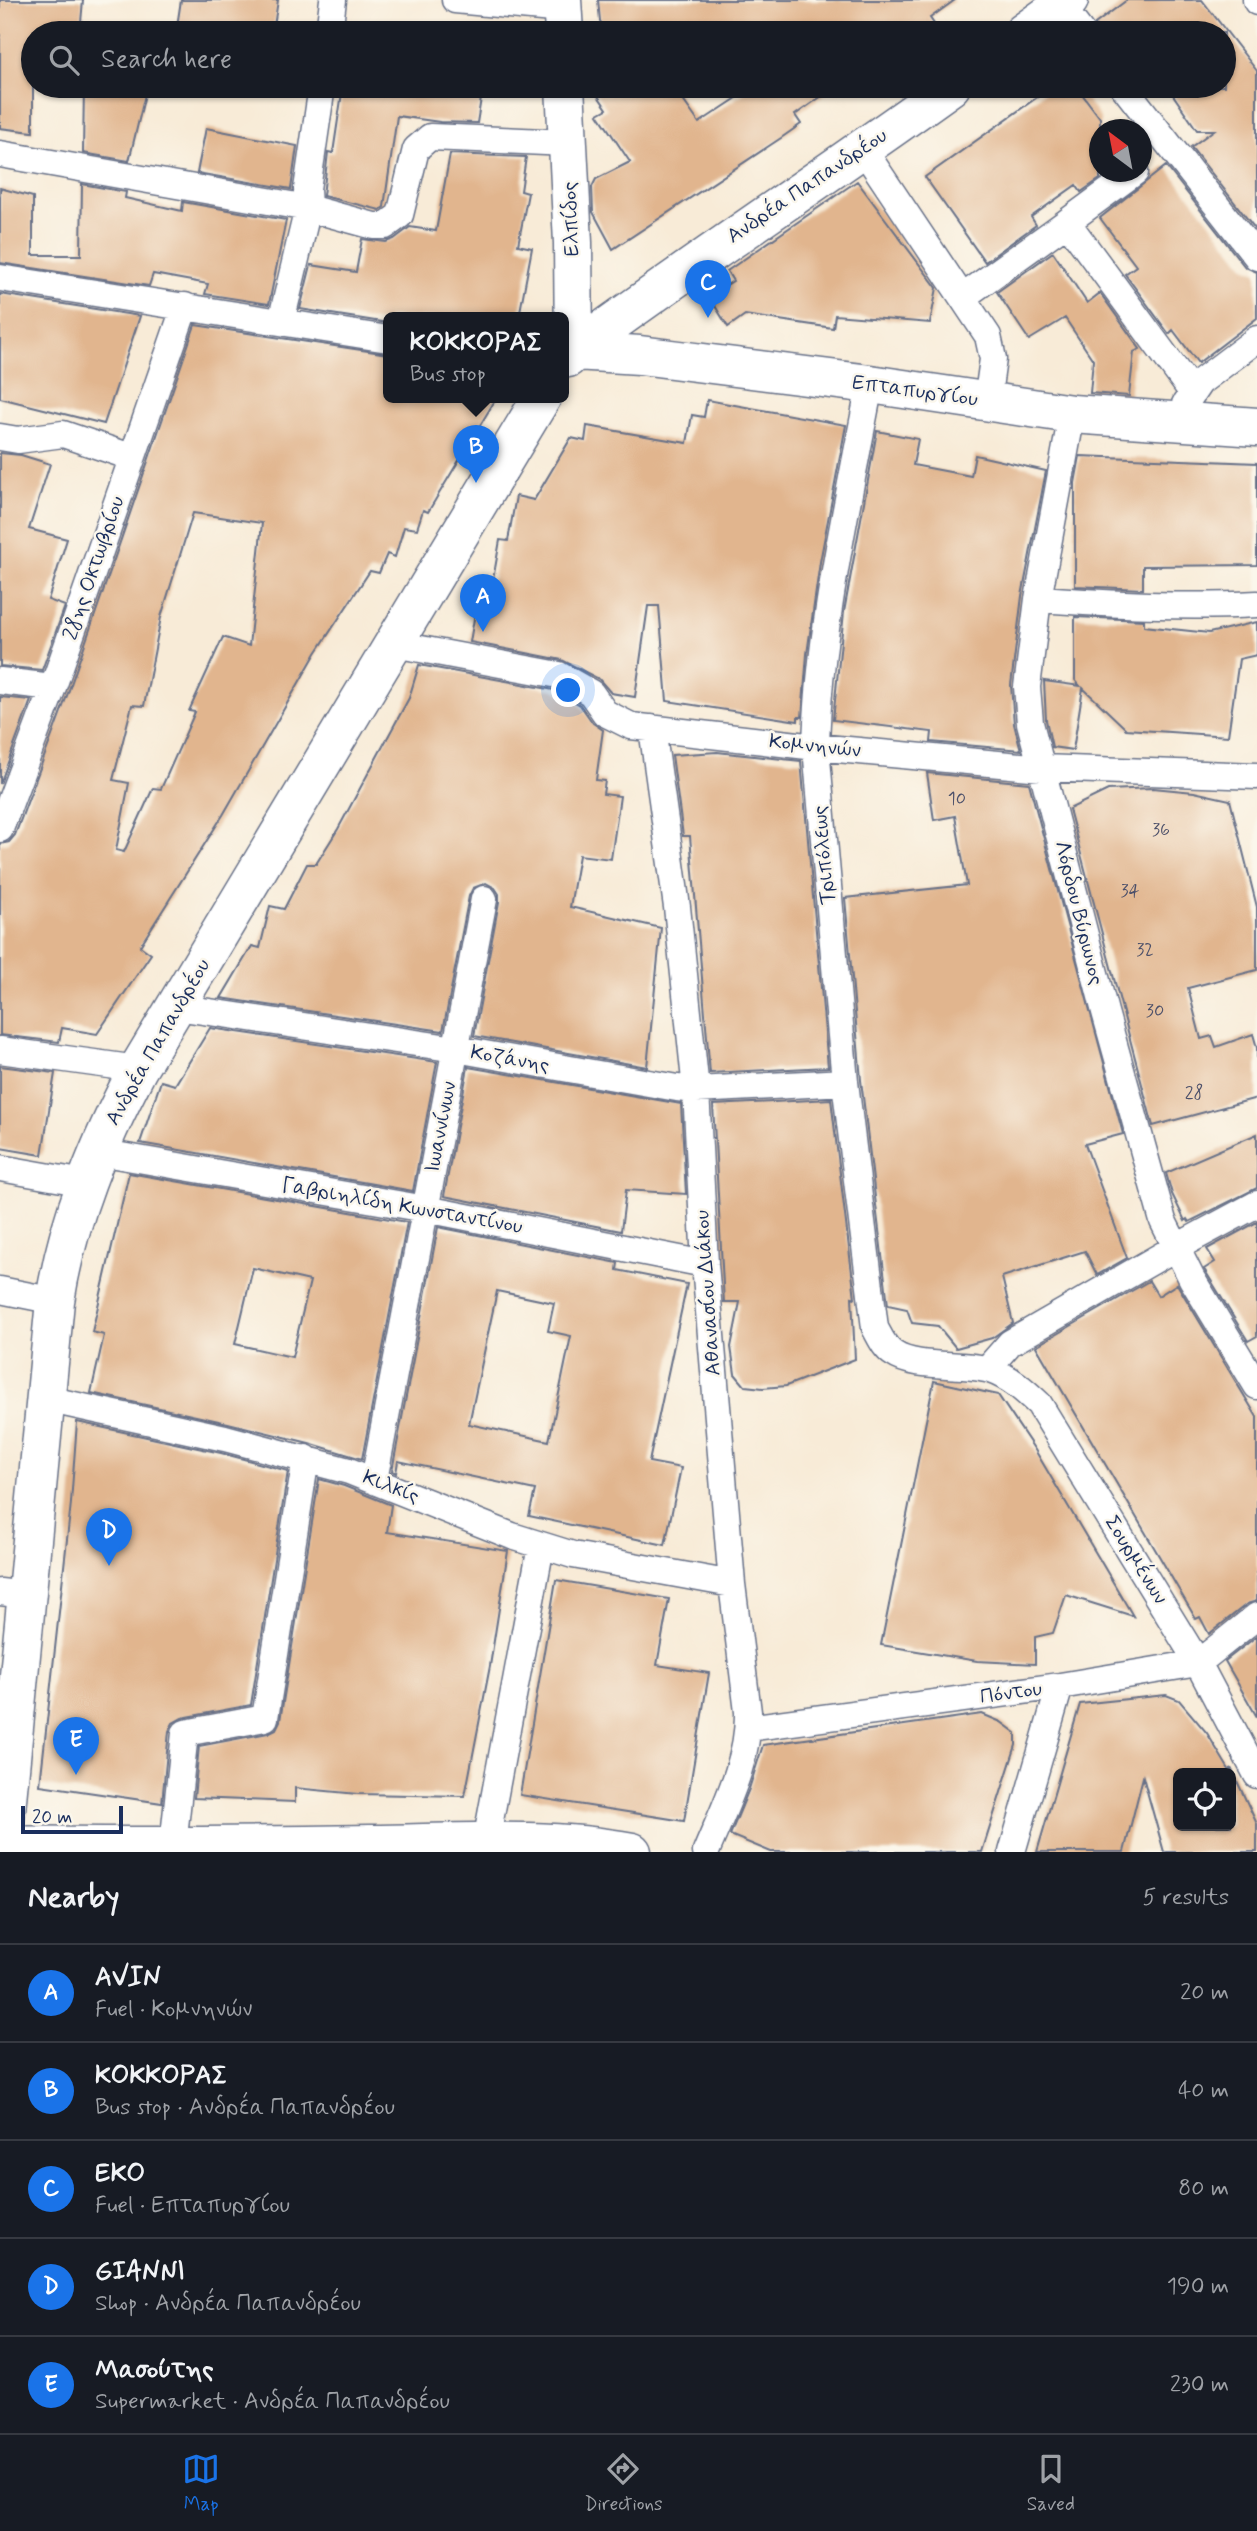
<!DOCTYPE html>
<html lang="en">
<head>
<meta charset="utf-8">
<style>
	body { margin:0; font-family:Mynerve,sans-serif; background:#20242c; color:#f1f3f6 }
	.controls { position:absolute; right:21px; bottom:21px; display:grid; overflow:hidden; border-radius:10px; box-shadow:0 2px 5px #0004 }
	.controls button { width:63px; height:63px; display:grid; place-items:center; padding:0; border:0; border-bottom:2px solid #363941; background:#171b24; color:#f1f3f6; font:35px sans-serif }
	.compass { position:absolute; left:1089px; top:119px; width:63px; height:63px; border-radius:50%; background:#171b24; box-shadow:0 2px 5px #0004; rotate:328deg }
	.scale { position:absolute; left:21px; bottom:18px; width:102px; box-sizing:border-box; padding-left:7px; border:4px solid #1b2f5e; border-top:0; font-size:19px; line-height:24px; white-space:nowrap; color:#1b2f5e; -webkit-text-stroke:5px #fbf7ec; paint-order:stroke }
	.you { position:absolute; left:569px; top:691px; width:24px; height:24px; margin:-18px; border:5px solid #fff; border-radius:50%; background:#1a73e8; box-shadow:0 0 0 10px #1a73e833 }
	.badge { display:grid; place-items:center; width:46px; height:46px; border-radius:50%; background:#1a73e8; color:#fff; font-size:23px; font-weight:700 }
	.pin { position:absolute; translate:-50% -58px; filter:drop-shadow(0 2px 4px #0008) }
	.pin::after { content:''; position:absolute; top:37px; width:24px; height:21px; background:inherit; clip-path:polygon(0 0,100% 0,50% 100%) }
	.popup { position:absolute; left:383px; top:312px; width:186px; height:91px; box-sizing:border-box; display:grid; place-content:center; border-radius:10px; background:#171b24; filter:drop-shadow(0 2px 5px #0005); font-size:23px; white-space:nowrap; color:#9ea1a6 }
	.popup b { font-size:26px; color:#f1f3f6 }
	.popup::after { content:''; position:absolute; left:50%; top:100%; margin-left:-14px; border:14px solid transparent; border-top-color:#171b24 }
	.list { margin:0; padding:0; list-style:none }
	h2 { display:flex; justify-content:space-between; align-items:center; height:91px; margin:0; padding:0 28px; font-size:30px }
	h2 small { font-size:23px; font-weight:400; color:#9ea1a6 }
	.list li { display:grid; grid-template-columns:46px 1fr auto; gap:21px; align-items:center; box-sizing:border-box; height:98px; padding:0 28px; border-top:2px solid #363941 }
	.list b { display:block; font-size:26px; white-space:nowrap }
	.list p { margin:0; font-size:23px; white-space:nowrap; color:#9ea1a6 }
	.list em { font-size:23px; font-style:normal; color:#9ea1a6 }
	.icon { flex:none; width:38px; height:38px; fill:none; stroke:currentColor; stroke-width:2; stroke-linecap:round; stroke-linejoin:round }
	.map { position:relative; flex:none; width:1257px; height:1852px; overflow:hidden }
	.search { position:absolute; background:#171b24; box-shadow:0 2px 5px #0004; left:21px; right:21px; top:21px; height:77px; display:flex; align-items:center; gap:18px; box-sizing:border-box; padding:0 24px; border-radius:38px; color:#9ea1a6; font-size:26px }
	.sheet { height:581px; background:#171b24 }
	nav { display:flex; justify-content:space-around; align-items:center; box-sizing:border-box; height:98px; border-top:2px solid #363941; background:#171b24; font-size:19px; color:#9ea1a6 }
	nav a { display:grid; justify-items:center; gap:4px }
	nav .on { color:#1a73e8 }
	.map>svg:first-child { display:block }
</style>
</head>
<body>
<div class="map">
<svg width="1257" height="1852" viewBox="0 0 1257 1852">
	<rect width="100%" height="100%" fill="#fbf7ec"/>
	<filter id="ink" filterUnits="userSpaceOnUse"><feTurbulence type="fractalNoise" baseFrequency=".0143" numOctaves="2"/><feDisplacementMap in="SourceGraphic" scale="14" xChannelSelector="R" yChannelSelector="G"/><feConvolveMatrix kernelMatrix="1 2 1 2 8 2 1 2 1" color-interpolation-filters="sRGB"/></filter>
	<filter id="wash" filterUnits="userSpaceOnUse"><feTurbulence type="fractalNoise" baseFrequency=".00686" numOctaves="4" result="noise"/><feDisplacementMap in="SourceGraphic" scale="28" xChannelSelector="R" yChannelSelector="G"/><feGaussianBlur stdDeviation="1.57" result="paint"/><feColorMatrix in="noise" values="0 0 0 0 0 0 0 0 0 0 0 0 0 0 0 0 0 1.4 0 .05"/><feComposite in="paint" operator="in"/></filter>
	<g filter="url(#wash)">
		<rect width="100%" height="100%" fill="#f8ebd7"/>
		<g id="blocks">
			<path fill="#e1b58e" fill-rule="evenodd" d="M 0,0 L 83,0 L 80,33 L 33,33 L 33,132 L 0,128 Z
				M 181,0 L 278,0 L 273,33 L 176,33 Z
				M 598,0 L 955,0 L 930,18 L 940,33 L 607,33 L 600,21 Z
				M 1127,0 L 1202,0 L 1257,71 L 1257,231 L 1191,147 L 1214,130 L 1197,130 L 1167,86 L 1224,86 L 1224,33 L 1097,33 L 1095,24 Z
				M 84,86 L 147,86 L 129,161 L 83,153 Z
				M 343,86 L 483,86 L 477,123 L 440,122 L 397,116 L 384,207 L 380,210 L 323,196 L 328,152 L 333,153 Z
				M 591,86 L 673,86 L 699,123 L 755,86 L 836,86 L 795,115 L 801,124 L 781,138 L 613,249 L 593,212 L 592,187 L 596,179 L 630,162 L 598,114 L 607,109 Z
				M 1053,86 L 1076,86 L 1100,118 L 1100,179 L 1081,192 L 1076,185 L 1031,217 L 1036,225 L 985,262 L 925,177 Z
				M 206,128 L 297,146 L 291,189 L 197,173 Z
				M 450,154 L 526,157 L 521,191 L 528,193 L 518,245 L 532,248 L 519,317 L 388,317 L 388,323 L 300,309 L 311,265 L 356,272 L 362,239 L 386,242 L 394,239 L 410,227 L 436,231 Z
				M 1166,166 L 1245,267 L 1257,272 L 1257,318 L 1198,363 L 1173,330 L 1169,334 L 1125,274 L 1136,266 L 1100,218 Z
				M 857,181 L 937,288 L 930,323 L 835,315 L 833,328 L 745,315 L 728,327 L 709,296 L 733,281 L 727,271 Z
				M 82,184 L 126,192 L 125,198 L 182,211 L 183,202 L 286,220 L 269,304 L 205,294 L 208,284 L 153,274 L 149,286 L 0,263 L 0,188 L 33,197 L 33,255 L 81,255 Z
				M 1053,252 L 1087,303 L 1100,293 L 1140,349 L 1134,352 L 1129,396 L 1090,393 L 1093,360 L 1065,318 L 1029,340 L 997,292 Z
				M 0,294 L 140,316 L 104,424 L 0,398 Z
				M 195,325 L 388,354 L 388,397 L 497,397 L 428,512 L 423,510 L 417,529 L 404,527 L 395,557 L 387,554 L 379,573 L 370,571 L 316,653 L 223,815 L 140,946 L 151,954 L 97,1034 L 62,1028 L 59,1042 L 0,1035 L 0,844 L 9,842 L 15,835 L 68,693 ZM 193,513 L 262,523 L 249,646 L 223,637 L 189,711 L 195,712 L 161,789 L 153,788 L 124,852 L 116,850 L 129,783 L 113,780 L 132,705 L 144,706 L 161,617 Z
				M 707,400 L 846,425 L 820,562 L 807,654 L 802,717 L 798,717 L 798,721 L 667,701 L 659,606 L 648,606 L 635,697 L 611,693 L 599,679 L 562,660 L 470,642 L 481,578 L 493,580 L 500,540 L 508,541 L 516,496 L 534,500 L 571,438 L 585,441 L 587,426 L 687,443 L 692,415 L 704,417 Z
				M 877,431 L 918,439 L 913,465 L 971,476 L 975,455 L 1046,471 L 1022,596 L 1011,685 L 1014,724 L 1021,750 L 931,742 L 932,732 L 833,720 L 844,612 Z
				M 0,453 L 21,455 L 50,464 L 29,529 L 67,539 L 48,600 L 65,606 L 42,670 L 0,666 Z
				M 1080,456 L 1257,463 L 1257,565 L 1143,566 L 1143,589 L 1075,586 L 1075,483 Z
				M 1075,617 L 1144,620 L 1144,626 L 1209,633 L 1257,622 L 1257,655 L 1239,659 L 1228,736 L 1126,729 L 1083,688 L 1073,750 L 1052,747 L 1046,720 L 1044,681 L 1080,686 L 1075,680 Z
				M 419,665 L 554,690 L 580,705 L 593,723 L 603,730 L 596,780 L 605,781 L 603,794 L 620,796 L 611,859 L 579,855 L 570,907 L 661,928 L 647,1067 L 474,1036 L 499,902 L 499,894 L 495,888 L 486,883 L 473,888 L 469,896 L 443,1031 L 221,998 L 252,946 L 260,948 L 270,906 L 284,909 L 307,864 L 316,864 L 338,829 L 409,698 Z
				M 0,697 L 31,700 L 0,784 Z
				M 717,752 L 801,761 L 828,1067 L 710,1073 L 690,836 L 683,836 L 672,755 Z
				M 927,773 L 1029,783 L 1123,1134 L 1085,1144 L 1127,1258 L 1097,1275 L 1085,1251 L 1002,1277 L 1013,1323 L 992,1338 L 956,1348 L 938,1326 L 912,1323 L 907,1309 L 888,1305 L 861,1080 L 845,898 L 967,885 L 955,816 L 934,820 Z
				M 1153,788 L 1194,792 L 1230,800 L 1257,907 L 1257,970 L 1188,988 L 1201,1039 L 1212,1036 L 1216,1047 L 1253,1034 L 1257,1048 L 1257,1098 L 1153,1126 L 1069,809 L 1108,790 Z
				M 210,1028 L 437,1062 L 413,1191 L 140,1143 L 161,1081 L 175,1085 Z
				M 0,1066 L 55,1073 L 42,1155 L 0,1148 Z
				M 468,1067 L 681,1104 L 686,1194 L 626,1190 L 621,1231 L 444,1196 Z
				M 831,1099 L 855,1298 L 852,1297 L 855,1359 L 786,1386 L 763,1388 L 745,1386 L 735,1374 L 731,1347 L 740,1302 L 724,1302 L 713,1105 Z
				M 1257,1134 L 1257,1188 L 1189,1222 L 1187,1219 L 1185,1221 L 1172,1194 L 1166,1173 Z
				M 129,1173 L 407,1222 L 362,1459 L 309,1443 L 228,1423 L 91,1393 L 104,1335 L 92,1332 ZM 253,1268 L 310,1281 L 292,1357 L 235,1344 Z
				M 1257,1222 L 1257,1336 L 1248,1341 L 1204,1269 L 1215,1262 L 1207,1249 Z
				M 438,1227 L 618,1263 L 617,1270 L 687,1284 L 649,1462 L 681,1468 L 665,1545 L 529,1516 L 535,1490 L 398,1461 L 396,1473 L 392,1471 ZM 497,1291 L 554,1303 L 548,1331 L 571,1336 L 549,1441 L 469,1424 Z
				M 1149,1281 L 1158,1296 L 1177,1284 L 1257,1417 L 1257,1601 L 1247,1604 L 1209,1634 L 1200,1617 L 1196,1619 L 1036,1346 Z
				M 934,1381 L 998,1395 L 1035,1450 L 1133,1616 L 1066,1595 L 1053,1633 L 1035,1637 L 1035,1664 L 977,1661 L 881,1645 Z
				M 77,1422 L 221,1453 L 288,1471 L 251,1705 L 182,1718 L 173,1723 L 169,1731 L 162,1803 L 40,1785 L 71,1503 Z
				M 319,1479 L 344,1486 L 391,1505 L 387,1532 L 508,1551 L 490,1666 L 465,1796 L 358,1794 L 295,1788 L 295,1802 L 194,1798 L 199,1746 L 268,1733 L 276,1729 L 280,1721 Z
				M 556,1580 L 669,1599 L 657,1665 L 709,1673 L 684,1821 L 520,1795 Z
				M 1257,1636 L 1257,1717 L 1225,1661 Z
				M 1166,1695 L 1179,1700 L 1207,1733 L 1231,1773 L 1231,1768 L 1257,1824 L 1257,1852 L 1164,1852 L 1143,1777 L 1124,1852 L 1037,1852 L 1080,1704 ZM 1178,1773 L 1231,1773 L 1231,1826 L 1178,1826 Z
				M 982,1714 L 1001,1722 L 1016,1733 L 1016,1745 L 982,1852 L 771,1852 L 730,1835 L 749,1789 L 763,1745 Z"/>
		</g>
	</g>
	<g filter="url(#ink)">
		<use href="#blocks" fill-opacity="0" stroke="#687188" stroke-width="2"/>
		<g fill="none" stroke-linecap="round" stroke-linejoin="round">
			<defs>
				<path id="street" d="M 455,0 L 563,10
					M 1256,0 L 1257,2
					M 1061,6 L 1082,33
					M 329,33 L 333,0
					M 1123,86 L 1257,257
					M 863,149 L 988,336 L 993,359 L 987,402
					M 0,154 L 308,208 L 374,226 L 385,226 L 400,215 L 416,149 L 430,137 L 568,143
					M 1067,222 L 1135,172
					M 0,278 L 388,339
					M 963,297 L 1067,222 L 1192,392
					M 281,322 L 308,208 L 307,189 L 322,86
					M 870,384 C 848,504 819,625 816,747 L 845,1082 L 875,1328 C 880,1337 885,1349 894,1354 C 915,1369 965,1362 990,1370 C 1010,1377 1024,1390 1039,1404 L 1198,1663 L 1257,1775
					M 1185,404 L 1200,382 L 1257,339
					M 1072,414 L 1038,599 L 1027,687 L 1030,723 L 1105,1012 L 1163,1221 L 1192,1279 L 1257,1386
					M 0,437 L 18,440 L 63,434 L 131,457
					M 1038,599 C 1111,604 1185,608 1257,604
					M 394,644 L 559,675 L 591,693 L 605,713 L 631,726 L 816,747 L 1042,768 L 1257,776
					M 0,681 L 53,687
					M 652,728 L 677,907 L 696,1090 L 705,1264 L 732,1584 L 748,1712 C 749,1761 724,1808 706,1852
					M 0,829 L 53,687 L 185,306
					M 176,1007 L 456,1049 L 677,1088 L 696,1090 L 845,1082
					M 0,1050 L 138,1069
					M 98,1152 L 426,1209 L 705,1264
					M 0,1168 L 85,1183
					M 0,1290 L 55,1301
					M 987,1369 L 1010,1343 L 1175,1248 L 1257,1204
					M 46,1399 L 225,1438 L 349,1471 L 512,1536 L 573,1555 L 732,1584
					M 374,1480 L 484,899
					M 0,1592 L 27,1595
					M 748,1728 L 1060,1686 L 1198,1663 L 1257,1616
					M 486,1842 L 541,1546
					M 173,1846 L 185,1733 L 265,1718 L 306,1458
					M 1012,1852 L 1060,1686"/>
				<path id="secondary" d="M 562,0 L 564,33
					M 1023,33 L 1069,0
					M 565,86 L 573,243 L 574,351
					M 574,351 L 640,355 L 870,384 L 1072,414 L 1257,427
					M 568,358 L 574,351 C 698,260 826,176 951,86
					M 3,1845 C 126,1847 248,1846 371,1844 C 456,1843 548,1836 632,1852
					M 2,1852 L 55,1301 C 68,1218 99,1143 138,1069 L 542,397"/>
			</defs>
			<use href="#street" stroke="#687188" stroke-width="29"/>
			<use href="#secondary" stroke="#687188" stroke-width="41"/>
			<use href="#street" stroke="#fff" stroke-width="26"/>
			<use href="#secondary" stroke="#fff" stroke-width="38"/>
		</g>
	</g>
	<g text-anchor="middle" dominant-baseline="central" stroke-width="5" stroke-linejoin="round" paint-order="stroke">
		<g font-size="18" fill="#4c506a">
			<text x="957" y="799">10</text>
			<text x="1161" y="830">36</text>
			<text x="1130" y="891">34</text>
			<text x="1145" y="950">32</text>
			<text x="1155" y="1011">30</text>
			<text x="1194" y="1093">28</text>
		</g>
		<g font-size="21" fill="#1b2f5e" stroke="#fbf7ec">
			<text transform="translate(807 186) rotate(-34)">Ανδρέα Παπανδρέου</text>
			<text transform="translate(571 219) rotate(-92)">Ελπίδος</text>
			<text transform="translate(915 391) rotate(8)">Επταπυργίου</text>
			<text transform="translate(94 568) rotate(-71)">28ης Οκτωβρίου</text>
			<text transform="translate(815 746) rotate(6)">Κομνηνών</text>
			<text transform="translate(824 855) rotate(-95)">Τριπόλεως</text>
			<text transform="translate(1079 913) rotate(76)">Λόρδου Βύρωνος</text>
			<text transform="translate(158 1042) rotate(-60)">Ανδρέα Παπανδρέου</text>
			<text transform="translate(510 1059) rotate(10)">Κοζάνης</text>
			<text transform="translate(441 1127) rotate(-79)">Ιωαννίνων</text>
			<text transform="translate(402 1206) rotate(10)">Γαβριηλίδη Κωνσταντίνου</text>
			<text transform="translate(708 1293) rotate(-94)">Αθανασίου Διάκου</text>
			<text transform="translate(391 1487) rotate(21)">Κιλκίς</text>
			<text transform="translate(1136 1560) rotate(58)">Σουρμένων</text>
			<text transform="translate(1011 1693) rotate(-8)">Πόντου</text>
		</g>
	</g>
</svg>
<div class="controls">
<button><svg class="icon" aria-label="locate" viewBox="0 0 24 24"><circle cx="12" cy="12" r="6"/><path d="M12 2v4M12 18v4M2 12h4M18 12h4"/></svg></button>
</div>
<svg class="compass" viewBox="-18 -18 36 36"><path d="M0-13l5 13h-10z" fill="#e53935"/><path d="M0 13l5-13h-10z" fill="#9ea1a6"/></svg>
<div class="scale">20 m</div>
<div class="you"></div>
<div class="pin badge" style="left:483px;top:632px">A</div>
<div class="pin badge" style="left:476px;top:483px">B</div>
<div class="popup"><b>ΚΟΚΚΟΡΑΣ</b>Bus stop</div>
<div class="pin badge" style="left:708px;top:318px">C</div>
<div class="pin badge" style="left:109px;top:1566px">D</div>
<div class="pin badge" style="left:76px;top:1775px">E</div>
<div class="search"><svg class="icon" aria-label="search" viewBox="0 0 24 24"><circle cx="10" cy="10" r="6"/><path d="M15 15l6 6"/></svg>Search here</div>
</div>
<section class="sheet">
<h2>Nearby<small>5 results</small></h2>
<ul class="list">
<li><span class="badge">A</span><div><b>AVIN</b><p>Fuel · Κομνηνών</p></div><em>20 m</em></li>
<li><span class="badge">B</span><div><b>ΚΟΚΚΟΡΑΣ</b><p>Bus stop · Ανδρέα Παπανδρέου</p></div><em>40 m</em></li>
<li><span class="badge">C</span><div><b>ΕΚΟ</b><p>Fuel · Επταπυργίου</p></div><em>80 m</em></li>
<li><span class="badge">D</span><div><b>GIANNI</b><p>Shop · Ανδρέα Παπανδρέου</p></div><em>190 m</em></li>
<li><span class="badge">E</span><div><b>Μασούτης</b><p>Supermarket · Ανδρέα Παπανδρέου</p></div><em>230 m</em></li>
</ul>
</section>
<nav>
<a class="on"><svg class="icon" aria-label="map" viewBox="0 0 24 24"><path d="M3 6l6-2 6 2 6-2v14l-6 2-6-2-6 2zM9 4v14M15 6v14"/></svg>Map</a>
<a><svg class="icon" aria-label="directions" viewBox="0 0 24 24"><path d="M12 3l9 9-9 9-9-9zM9 14v-3h6M13 9l2 2-2 2"/></svg>Directions</a>
<a><svg class="icon" aria-label="saved" viewBox="0 0 24 24"><path d="M7 4h10v16l-5-4-5 4z"/></svg>Saved</a>
</nav>
</body>
</html>
